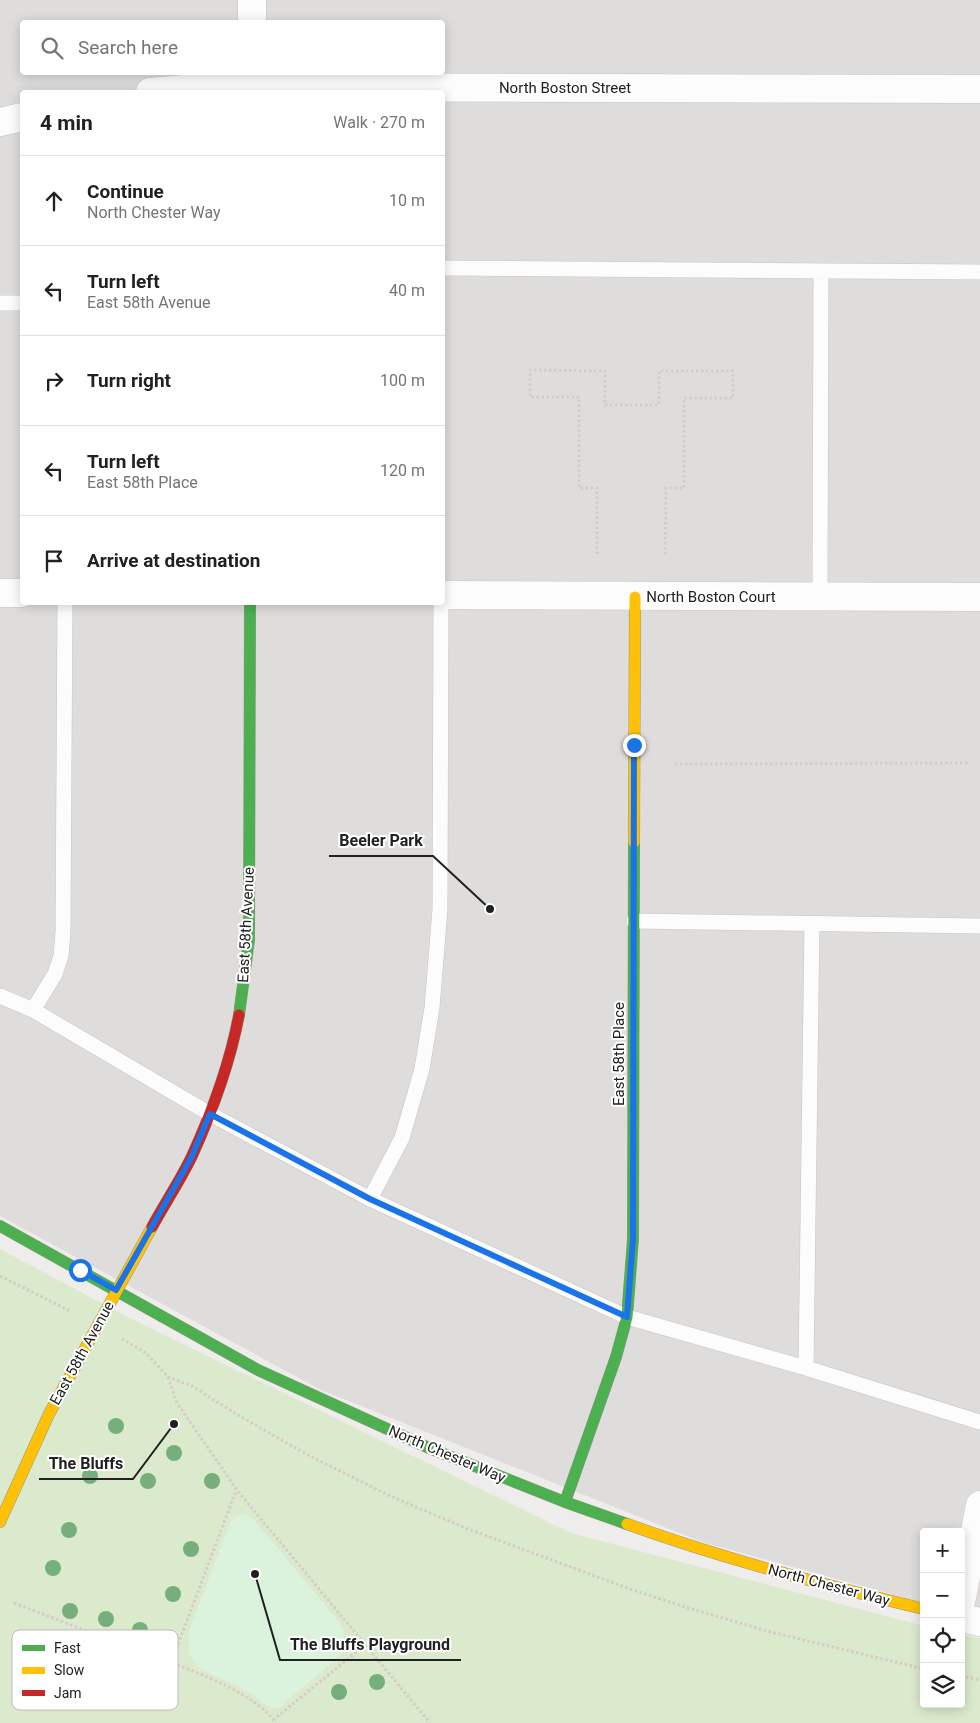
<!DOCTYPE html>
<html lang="en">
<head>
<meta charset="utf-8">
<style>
	body { margin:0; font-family:Roboto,sans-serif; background:#f6f6f6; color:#202124 }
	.controls { position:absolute; right:15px; bottom:15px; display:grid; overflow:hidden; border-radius:5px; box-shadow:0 2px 12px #0003 }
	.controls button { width:45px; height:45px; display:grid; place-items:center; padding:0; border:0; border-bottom:1px solid #e0e0e0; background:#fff; color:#202124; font:25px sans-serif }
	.stop { position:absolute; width:15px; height:15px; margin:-11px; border:4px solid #1a73e8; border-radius:50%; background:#fff }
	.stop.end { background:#1a73e8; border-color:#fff; box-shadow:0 1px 5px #0008 }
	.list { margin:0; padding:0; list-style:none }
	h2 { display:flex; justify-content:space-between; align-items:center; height:65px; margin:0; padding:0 20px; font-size:21px }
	h2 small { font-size:16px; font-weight:400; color:#757577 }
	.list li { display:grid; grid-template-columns:32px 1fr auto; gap:15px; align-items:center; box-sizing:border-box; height:90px; padding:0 20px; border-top:1px solid #e0e0e0 }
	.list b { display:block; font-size:19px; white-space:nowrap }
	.list p { margin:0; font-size:16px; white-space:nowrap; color:#757577 }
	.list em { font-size:16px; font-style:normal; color:#757577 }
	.icon { flex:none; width:28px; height:28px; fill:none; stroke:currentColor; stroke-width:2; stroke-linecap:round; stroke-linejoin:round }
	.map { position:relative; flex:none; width:980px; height:1723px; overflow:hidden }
	.search { position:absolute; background:#fff; box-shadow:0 2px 12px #0003; left:20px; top:20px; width:425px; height:55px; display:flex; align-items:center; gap:12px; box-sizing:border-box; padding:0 18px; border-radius:5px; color:#757577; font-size:19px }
	.panel { position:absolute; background:#fff; box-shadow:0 2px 12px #0003; left:20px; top:90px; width:425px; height:515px; border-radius:5px }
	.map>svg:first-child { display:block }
</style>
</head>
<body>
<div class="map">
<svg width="980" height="1723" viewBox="0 0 980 1723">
	<rect width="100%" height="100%" fill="#efedeb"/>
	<path fill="#dedddc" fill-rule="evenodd" d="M 0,0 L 980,0 L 980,1616 L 961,1612 L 961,1532 L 924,1532 L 924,1603 L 702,1542 L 321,1390 L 0,1216 ZM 22,22 L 442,22 L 442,72 L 22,72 ZM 22,92 L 442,92 L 442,602 L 22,602 Z"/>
	<path fill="#dbeacc" d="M 0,1249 L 124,1315 L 571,1533 L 924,1626 L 924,1704 L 961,1704 L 961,1635 L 980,1638 L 980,1723 L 0,1723 Z"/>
	<path fill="#dbf2dc" d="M 242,1514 L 248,1516 L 254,1520 L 341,1624 C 345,1635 346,1643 342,1654 L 279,1708 C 267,1709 262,1701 252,1694 C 237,1683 203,1675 194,1662 C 187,1653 188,1642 189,1631 L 230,1523 L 236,1517 Z"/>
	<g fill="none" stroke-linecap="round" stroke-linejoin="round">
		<defs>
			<path id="lane" d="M 442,268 L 980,272
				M 0,303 L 22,303
				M 820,597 L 821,271
				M 634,921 L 980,926
				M 0,996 L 33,1010 L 210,1114 L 370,1199 L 627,1317 L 806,1368 L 980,1422
				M 33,1010 L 55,974 L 61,956 L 63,932 L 65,602
				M 370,1199 L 402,1138 L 422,1069 L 432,1008 L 440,909 L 441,602
				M 806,1368 L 812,924"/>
			<path id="street" d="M 252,0 L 252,22
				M 150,92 L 206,87 L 980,89
				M 0,122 L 22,117
				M 0,593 L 22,593
				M 442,595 L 980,597
				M 961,1602 L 980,1505
				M 961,1618 L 980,1622"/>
			<path id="fast" d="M 239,1015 L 249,940 L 250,602
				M 0,1226 L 258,1370 L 429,1448 L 565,1502 L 627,1524
				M 565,1502 L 616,1357 L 627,1317 L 633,1239 L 634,842"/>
			<path id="slow" d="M 634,842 L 635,597
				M 0,1522 L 49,1414 L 152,1227
				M 627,1524 C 724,1559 824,1585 924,1609"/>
			<path id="jam" d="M 152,1227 C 165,1203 180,1181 192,1156 C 212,1112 230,1063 239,1015"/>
		</defs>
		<use href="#lane" stroke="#c6c5c4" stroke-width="16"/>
		<use href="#street" stroke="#c6c5c4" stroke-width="29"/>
		<use href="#fast" stroke="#969883" stroke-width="12"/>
		<use href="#slow" stroke="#969883" stroke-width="12"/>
		<use href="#jam" stroke="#969883" stroke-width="12"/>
		<path stroke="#d7cbc9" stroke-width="3" stroke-dasharray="2.5 2.5" stroke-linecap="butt" d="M 597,554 L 597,488 L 579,488 L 579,397 L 530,397 L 530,370 L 605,371 L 605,405 L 659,405 L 659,371 L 733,371 L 733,398 L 684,398 L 684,488 L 666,488 L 665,554
			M 675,764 L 969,763
			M 0,1276 L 70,1311
			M 122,1339 L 146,1353 L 168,1377 L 192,1386 L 233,1412 L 306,1454 L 388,1495 L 468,1529 L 630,1589 L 685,1607 L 771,1632 L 924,1669
			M 168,1377 L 177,1403 L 237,1490 L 430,1723
			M 14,1603 C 53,1618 92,1633 131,1648 C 173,1664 250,1687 276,1723
			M 171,1663 L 236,1491
			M 961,1676 L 980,1680
			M 273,1720 L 365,1645"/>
		<use href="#lane" stroke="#fdfcfc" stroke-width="15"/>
		<use href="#street" stroke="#fdfcfc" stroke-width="28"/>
		<use href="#fast" stroke="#4caf50" stroke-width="11"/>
		<use href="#slow" stroke="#ffc107" stroke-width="11"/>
		<use href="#jam" stroke="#c62828" stroke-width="11"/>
	</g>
	<g fill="#76af7b">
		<circle cx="116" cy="1426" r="8"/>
		<circle cx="174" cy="1453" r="8"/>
		<circle cx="90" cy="1476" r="8"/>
		<circle cx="148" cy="1481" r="8"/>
		<circle cx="212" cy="1481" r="8"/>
		<circle cx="69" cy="1530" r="8"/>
		<circle cx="191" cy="1549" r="8"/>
		<circle cx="53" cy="1568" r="8"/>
		<circle cx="173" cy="1594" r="8"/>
		<circle cx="70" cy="1611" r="8"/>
		<circle cx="106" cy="1619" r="8"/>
		<circle cx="140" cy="1630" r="8"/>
		<circle cx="377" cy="1682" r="8"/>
		<circle cx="339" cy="1692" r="8"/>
	</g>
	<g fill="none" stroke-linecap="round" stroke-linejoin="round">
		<path stroke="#1a73e8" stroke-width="6" d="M 80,1270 L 116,1290 L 191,1158 L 210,1114 L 370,1199 L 627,1317 L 633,1239 L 634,745"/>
	</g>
	<g text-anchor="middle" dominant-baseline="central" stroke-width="4" stroke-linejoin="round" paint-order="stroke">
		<g font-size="15" fill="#212121" stroke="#fff">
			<text x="565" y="88">North Boston Street</text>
			<text x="711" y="597">North Boston Court</text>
			<text transform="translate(246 925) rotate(-87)">East 58th Avenue</text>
			<text transform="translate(619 1054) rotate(-90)">East 58th Place</text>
			<text transform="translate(82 1353) rotate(-61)">East 58th Avenue</text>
			<text transform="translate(447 1454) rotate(23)">North Chester Way</text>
			<text transform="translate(829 1585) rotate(15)">North Chester Way</text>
		</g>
	</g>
	<rect x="12" y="1630" width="166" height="80" rx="8" fill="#fff" stroke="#bcbcbc" stroke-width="1"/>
	<rect x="22" y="1645" width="23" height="6" fill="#4caf50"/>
	<rect x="22" y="1667" width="23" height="7" fill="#ffc107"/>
	<rect x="22" y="1690" width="23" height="6" fill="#c62828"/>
	<g font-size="14" fill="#212121">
		<text x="54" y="1653">Fast</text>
		<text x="54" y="1675">Slow</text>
		<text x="54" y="1698">Jam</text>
	</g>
	<path fill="none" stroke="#212121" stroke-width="2" d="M490 909L433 856H329M174 1424L133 1479H39M255 1574L280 1660H461"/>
	<g fill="#212121" stroke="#fff" stroke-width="2">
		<circle cx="490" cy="909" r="5"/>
		<circle cx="174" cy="1424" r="5"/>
		<circle cx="255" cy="1574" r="5"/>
	</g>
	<g font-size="16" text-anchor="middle" font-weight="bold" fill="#212121" stroke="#fff" stroke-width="4" stroke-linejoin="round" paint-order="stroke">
		<text x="381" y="846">Beeler Park</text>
		<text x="86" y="1469">The Bluffs</text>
		<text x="370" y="1650">The Bluffs Playground</text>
	</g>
</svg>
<div class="controls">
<button>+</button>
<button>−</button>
<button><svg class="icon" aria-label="locate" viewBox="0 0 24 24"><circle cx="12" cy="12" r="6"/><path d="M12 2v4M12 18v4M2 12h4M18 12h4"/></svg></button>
<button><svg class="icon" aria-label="layers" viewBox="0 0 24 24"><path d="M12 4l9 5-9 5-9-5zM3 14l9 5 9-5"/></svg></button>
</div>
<div class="stop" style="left:80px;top:1270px"></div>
<div class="stop end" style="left:634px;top:745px"></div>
<div class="search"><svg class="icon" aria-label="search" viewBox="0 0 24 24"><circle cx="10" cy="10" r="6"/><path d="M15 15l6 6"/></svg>Search here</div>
<section class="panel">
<h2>4 min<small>Walk · 270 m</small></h2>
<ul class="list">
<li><svg class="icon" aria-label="ahead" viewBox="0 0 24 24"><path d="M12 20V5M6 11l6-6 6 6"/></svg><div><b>Continue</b><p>North Chester Way</p></div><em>10 m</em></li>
<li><svg class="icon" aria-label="left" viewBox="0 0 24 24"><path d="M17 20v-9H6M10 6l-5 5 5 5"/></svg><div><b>Turn left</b><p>East 58th Avenue</p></div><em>40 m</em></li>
<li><svg class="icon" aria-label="right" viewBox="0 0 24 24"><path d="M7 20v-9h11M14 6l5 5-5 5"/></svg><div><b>Turn right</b></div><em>100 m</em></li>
<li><svg class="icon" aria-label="left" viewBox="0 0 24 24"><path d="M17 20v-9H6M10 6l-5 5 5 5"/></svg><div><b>Turn left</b><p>East 58th Place</p></div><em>120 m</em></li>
<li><svg class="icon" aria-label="arrive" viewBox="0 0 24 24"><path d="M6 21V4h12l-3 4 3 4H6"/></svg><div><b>Arrive at destination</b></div></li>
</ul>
</section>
</div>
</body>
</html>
